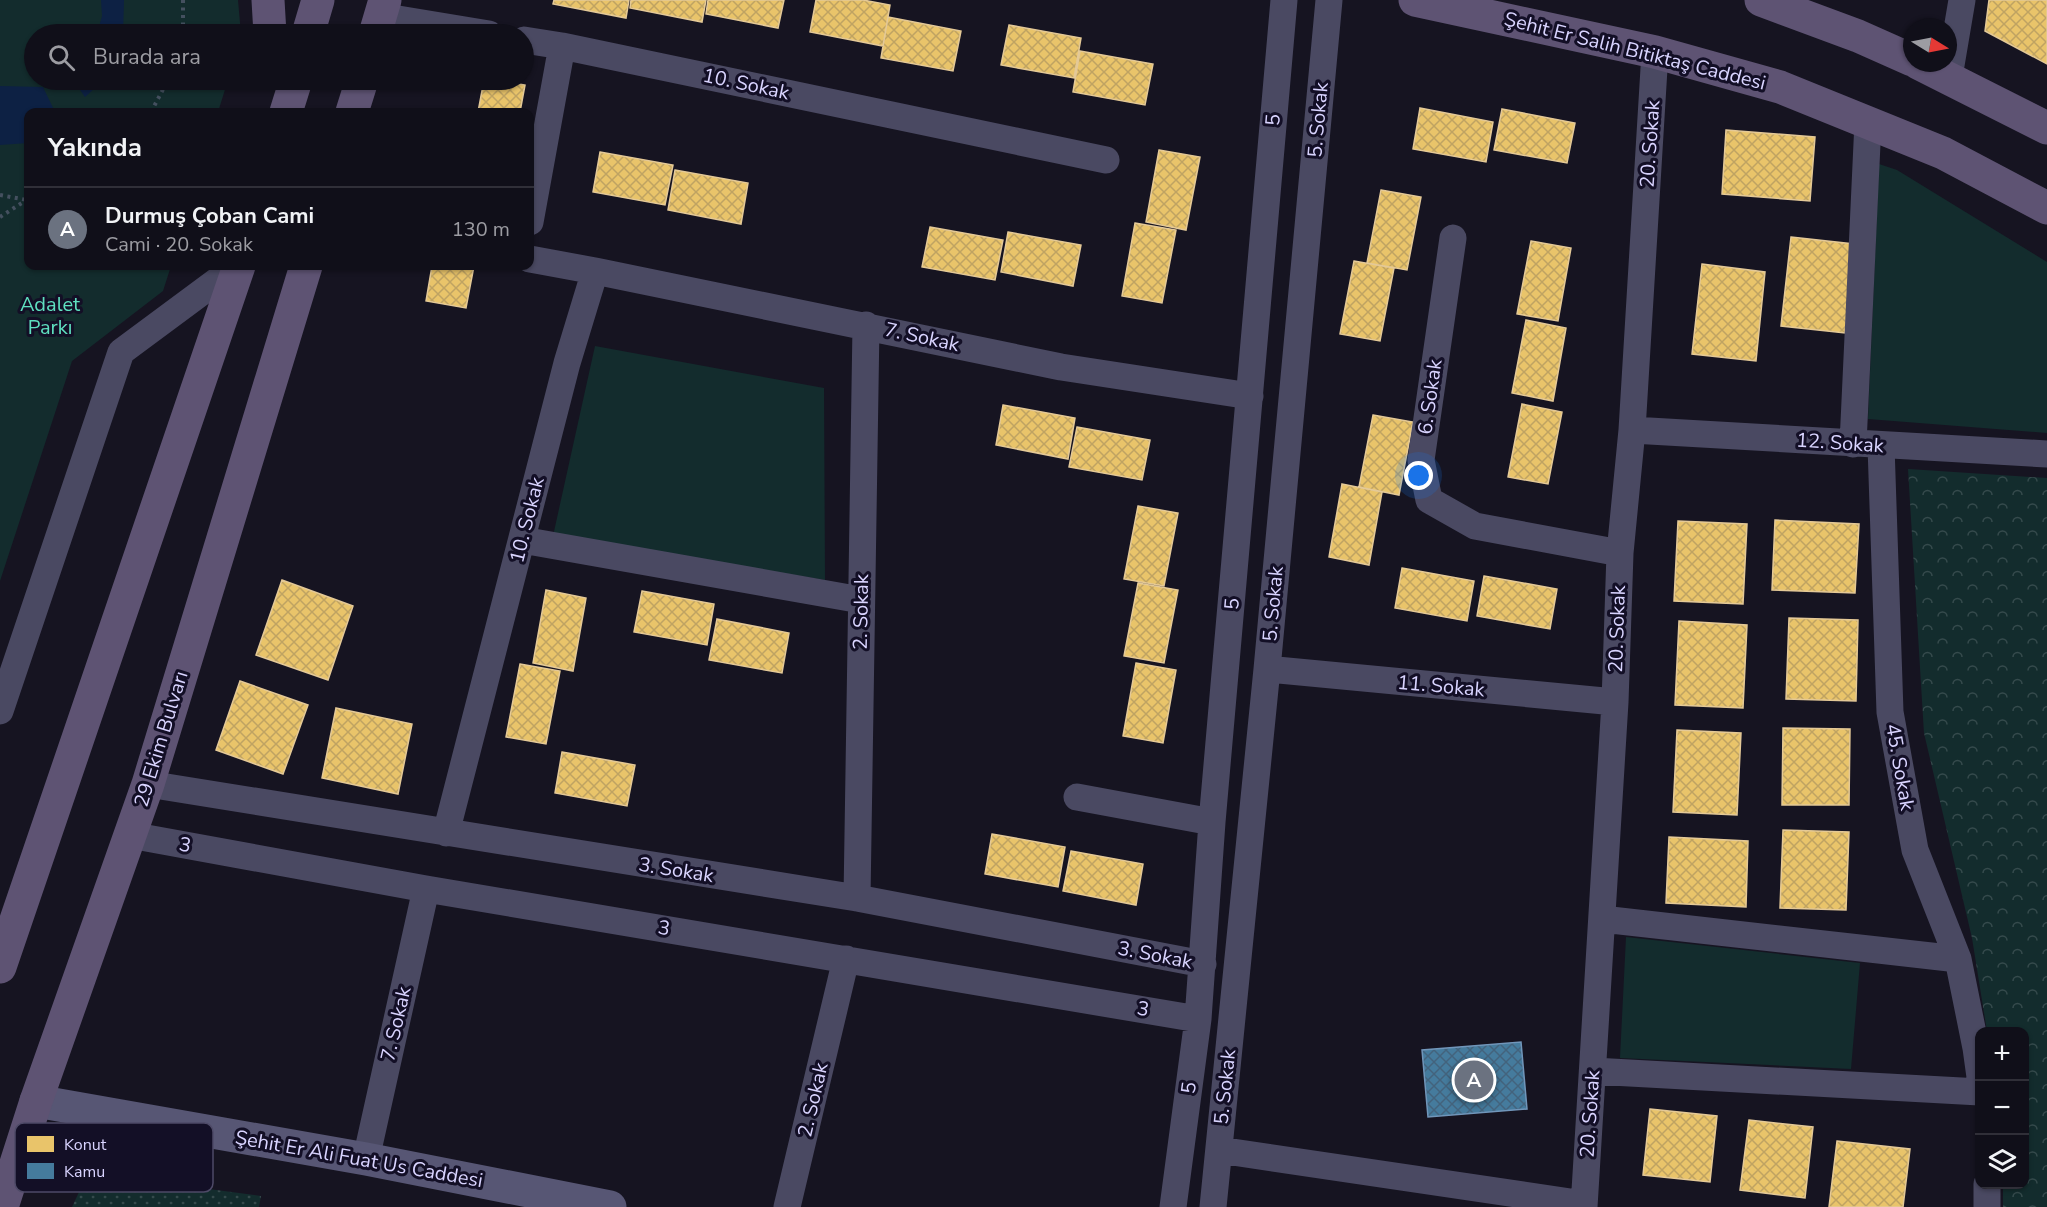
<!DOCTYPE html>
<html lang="tr">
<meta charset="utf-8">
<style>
:root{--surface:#100f19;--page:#1e1d26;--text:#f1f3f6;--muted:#9c9ca2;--line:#302f38;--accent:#9591b1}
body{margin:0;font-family:"Nunito Sans",sans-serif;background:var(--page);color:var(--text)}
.controls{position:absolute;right:18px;bottom:18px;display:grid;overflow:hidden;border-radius:12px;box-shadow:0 2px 4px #0004}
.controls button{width:54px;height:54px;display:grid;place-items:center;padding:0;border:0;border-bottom:2px solid var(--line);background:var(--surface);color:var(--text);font:30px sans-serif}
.compass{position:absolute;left:1903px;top:18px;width:54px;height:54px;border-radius:50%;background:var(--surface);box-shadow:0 2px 4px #0004;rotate:100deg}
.you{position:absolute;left:1419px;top:476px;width:21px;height:21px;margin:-15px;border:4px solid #fff;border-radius:50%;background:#1a73e8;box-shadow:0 0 0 9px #1a73e833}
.badge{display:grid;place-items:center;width:39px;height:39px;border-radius:50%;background:var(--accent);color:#fff;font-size:20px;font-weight:700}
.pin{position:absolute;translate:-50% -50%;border:3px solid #fff;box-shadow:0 2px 6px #0006}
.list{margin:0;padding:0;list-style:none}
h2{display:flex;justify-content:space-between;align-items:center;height:78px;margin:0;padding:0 24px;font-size:26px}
h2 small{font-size:20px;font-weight:400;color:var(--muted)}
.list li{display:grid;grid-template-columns:39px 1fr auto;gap:18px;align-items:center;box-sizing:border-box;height:84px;padding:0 24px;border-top:2px solid var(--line)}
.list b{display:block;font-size:22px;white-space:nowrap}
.list p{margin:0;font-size:20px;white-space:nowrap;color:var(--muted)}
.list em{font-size:20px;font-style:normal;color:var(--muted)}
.icon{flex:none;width:33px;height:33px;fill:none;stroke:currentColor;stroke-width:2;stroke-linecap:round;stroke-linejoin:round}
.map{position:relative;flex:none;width:2047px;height:1207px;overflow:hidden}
.search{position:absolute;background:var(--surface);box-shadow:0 2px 4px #0004;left:24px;top:24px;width:510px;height:66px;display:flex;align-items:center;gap:15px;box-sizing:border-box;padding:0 21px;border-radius:33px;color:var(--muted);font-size:22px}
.panel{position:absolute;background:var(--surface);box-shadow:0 2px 4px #0004;left:24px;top:108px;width:510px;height:162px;border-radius:12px}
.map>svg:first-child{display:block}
</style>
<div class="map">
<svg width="2047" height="1207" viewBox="0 0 2047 1207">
<defs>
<pattern id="grass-dots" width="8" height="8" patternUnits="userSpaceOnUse" patternTransform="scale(1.5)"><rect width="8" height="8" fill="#132c2d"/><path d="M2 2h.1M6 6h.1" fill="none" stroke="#354a4c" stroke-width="1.8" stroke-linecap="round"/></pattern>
<pattern id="forest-crowns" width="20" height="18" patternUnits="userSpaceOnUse" patternTransform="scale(1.5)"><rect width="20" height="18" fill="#132c2d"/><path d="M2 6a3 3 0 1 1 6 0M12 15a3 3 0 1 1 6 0" fill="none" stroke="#354a4c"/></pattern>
<pattern id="homes-cross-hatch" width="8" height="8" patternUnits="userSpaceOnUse" patternTransform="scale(1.5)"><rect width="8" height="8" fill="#e9c46a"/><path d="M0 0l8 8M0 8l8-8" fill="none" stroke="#bfa362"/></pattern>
<pattern id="public-cross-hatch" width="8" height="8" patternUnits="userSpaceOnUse" patternTransform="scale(1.5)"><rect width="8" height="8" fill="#457b9d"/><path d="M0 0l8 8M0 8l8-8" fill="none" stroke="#43637d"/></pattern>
</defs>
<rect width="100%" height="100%" fill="#161421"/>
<!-- grass -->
<path fill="url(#grass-dots)" d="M 88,1173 L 261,1196 L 259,1207 L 72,1207 Z"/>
<!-- forest -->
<path fill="url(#forest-crowns)" d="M 1908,469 L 2047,478 L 2047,1207 L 2003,1207 L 2003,1185 L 2024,1184 L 2024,1032 L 1987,1031 L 1972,938 L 1924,733 Z"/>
<!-- park -->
<path fill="#132c2d" d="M 0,0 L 238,0 L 241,34 L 34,34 L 34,80 L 228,80 L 218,112 L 28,112 L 28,266 L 171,266 L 163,291 L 72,361 L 0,581 Z
M 1879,164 L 1897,170 L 2047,262 L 2047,433 L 1868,419 Z
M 595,346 L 824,388 L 825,580 L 553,536 Z
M 1626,937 L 1860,963 L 1851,1069 L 1620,1058 Z"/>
<!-- water -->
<path fill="#0d2144" d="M 101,0 L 124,0 L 123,34 L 97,34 L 102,16 Z
M 73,80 L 104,80 L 85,97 Z
M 0,86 L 43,87 L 55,112 L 28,112 L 28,143 L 0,145 Z"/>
<!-- homes -->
<path fill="url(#homes-cross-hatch)" stroke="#e4c997" stroke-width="1.5" d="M 554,0 L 629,0 L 626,18 L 553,4 Z
M 631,0 L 706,0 L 702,22 L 630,8 Z
M 708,0 L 784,0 L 778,28 L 706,14 Z
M 816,0 L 863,0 L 890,5 L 883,46 L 810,32 Z
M 1989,0 L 2047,0 L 2047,64 L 1985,31 Z
M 888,17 L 961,31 L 953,71 L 881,58 Z
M 1009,25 L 1081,38 L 1074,78 L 1001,65 Z
M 1080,51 L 1153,64 L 1145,105 L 1073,92 Z
M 484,80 L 496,80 L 525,85 L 520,112 L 478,112 Z
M 1420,108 L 1493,122 L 1486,162 L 1413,149 Z
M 1502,109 L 1575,123 L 1567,163 L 1494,150 Z
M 1726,130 L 1815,137 L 1810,201 L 1722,194 Z
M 1159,150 L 1200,157 L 1186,230 L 1146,222 Z
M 600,152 L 673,165 L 665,205 L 593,192 Z
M 675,170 L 748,183 L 741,224 L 668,210 Z
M 1381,190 L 1421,197 L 1407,270 L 1367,263 Z
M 1135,223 L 1176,230 L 1162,303 L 1122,296 Z
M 930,227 L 1003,240 L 995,280 L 922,267 Z
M 1008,232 L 1081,245 L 1073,286 L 1001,272 Z
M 1791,237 L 1854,244 L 1845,333 L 1781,326 Z
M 1531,241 L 1571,248 L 1558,321 L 1517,314 Z
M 1354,261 L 1394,268 L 1380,341 L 1340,334 Z
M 1702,264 L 1765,272 L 1756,361 L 1692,354 Z
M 432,266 L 474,266 L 466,308 L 426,301 Z
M 1526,320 L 1566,328 L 1553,401 L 1512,393 Z
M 1522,404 L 1562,412 L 1548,484 L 1508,477 Z
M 1003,405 L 1075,418 L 1068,459 L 996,445 Z
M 1373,415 L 1413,422 L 1399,495 L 1359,487 Z
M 1077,427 L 1150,440 L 1142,480 L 1069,467 Z
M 1342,484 L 1382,492 L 1369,565 L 1329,557 Z
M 1138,506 L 1178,513 L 1164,586 L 1124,579 Z
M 1775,520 L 1859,524 L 1855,593 L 1772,590 Z
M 1678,521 L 1747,524 L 1743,604 L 1674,601 Z
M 1402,568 L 1474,581 L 1467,621 L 1395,608 Z
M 1484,576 L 1557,589 L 1550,629 L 1477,616 Z
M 282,580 L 353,606 L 328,680 L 256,655 Z
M 1138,583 L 1178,590 L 1164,663 L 1124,656 Z
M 546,590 L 586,598 L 573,671 L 533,663 Z
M 642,591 L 714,604 L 707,645 L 634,632 Z
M 1789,618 L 1858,620 L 1856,701 L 1786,699 Z
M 717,619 L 789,633 L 782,673 L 709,660 Z
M 1679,621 L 1747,625 L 1743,708 L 1675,705 Z
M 1136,663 L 1176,670 L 1163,743 L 1123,736 Z
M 520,664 L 560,671 L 546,744 L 506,737 Z
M 240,681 L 308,705 L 283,774 L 216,750 Z
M 336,708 L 412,724 L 398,794 L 322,778 Z
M 1783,728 L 1850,729 L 1849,805 L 1782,805 Z
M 1677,730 L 1741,733 L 1737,815 L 1673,812 Z
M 562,752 L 635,765 L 627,806 L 555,793 Z
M 1783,830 L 1849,832 L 1846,910 L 1780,908 Z
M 992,834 L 1065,847 L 1058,887 L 985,874 Z
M 1669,837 L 1748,841 L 1746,907 L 1666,903 Z
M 1071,851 L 1143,864 L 1136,905 L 1063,891 Z
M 1650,1109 L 1717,1116 L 1710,1182 L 1643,1175 Z
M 1749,1120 L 1813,1127 L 1805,1198 L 1740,1190 Z
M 1837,1141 L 1910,1149 L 1903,1207 L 1829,1207 Z"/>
<!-- public -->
<path fill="url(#public-cross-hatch)" stroke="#7196ba" stroke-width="1.5" d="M 1521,1042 L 1527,1109 L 1428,1117 L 1422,1050 Z"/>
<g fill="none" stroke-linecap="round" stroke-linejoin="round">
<!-- path -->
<path stroke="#44505f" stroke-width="4" stroke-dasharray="3 4.5" stroke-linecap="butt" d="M 183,0 L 183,34
M 151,112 L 168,80
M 0,195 L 27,200
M 0,217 L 28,199"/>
<!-- street -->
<path stroke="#4a4962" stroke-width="27" d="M 380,16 L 489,34
M 524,40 L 562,46
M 1949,77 L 1962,0
M 530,222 L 562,46 L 1106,160
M 1453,238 L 1421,460 L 1429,500 L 1475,526 L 1620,553
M 595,271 L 1061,367 L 1250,396
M 1632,430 L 2047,454
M 1853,444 L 1868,122
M 1881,446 L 1890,712 L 1915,850 L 1958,959 L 1976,1048 L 1980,1077
M 522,540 L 861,600
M 1267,669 L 1615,702
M 0,711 L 121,352 L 237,266
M 148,784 L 857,898 L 1203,964
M 1077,797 L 1212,822
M 446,833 L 567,363 L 595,271 L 530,259
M 130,835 L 426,889 L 1198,1019
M 857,898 L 866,325
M 1602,919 L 1958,959
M 1593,1071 L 1980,1092
M 1219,1150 L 1584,1204
M 366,1159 L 426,889
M 1987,1184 L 1987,1207
M 787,1207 L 846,959
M 1173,1207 L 1198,1019 L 1212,822 L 1284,0
M 1213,1207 L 1267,669 L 1329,0
M 1584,1207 L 1615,702 L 1620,553 L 1632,430 L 1655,52"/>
<!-- secondary -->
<path stroke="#575674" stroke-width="33" d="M 36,1101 L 366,1159 L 610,1207"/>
<!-- primary -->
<path stroke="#5e5373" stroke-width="33" d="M 268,0 L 270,34
M 1415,0 L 1655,52 L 1780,87 L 1943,153 L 2047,208
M 1761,0 L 1858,36 L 1912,60
M 308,34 L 318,0
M 375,34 L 385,0
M 1918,63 L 2047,128
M 286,112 L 296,80
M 352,112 L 362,80
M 0,967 L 239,266
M 2,1207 L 36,1101 L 148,784 L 306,266"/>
</g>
<g text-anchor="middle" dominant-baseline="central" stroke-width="6" stroke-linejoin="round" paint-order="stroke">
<!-- street labels -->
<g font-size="20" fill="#d9d4ff" stroke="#130f26">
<text transform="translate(1635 51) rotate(14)">Şehit Er Salih Bitiktaş Caddesi</text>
<text transform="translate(746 84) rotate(12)">10. Sokak</text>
<text transform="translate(1273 120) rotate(-85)">5</text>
<text transform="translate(1318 120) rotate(-85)">5. Sokak</text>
<text transform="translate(1650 144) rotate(-86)">20. Sokak</text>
<text transform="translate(922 337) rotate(12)">7. Sokak</text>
<text transform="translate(1430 397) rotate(-82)">6. Sokak</text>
<text transform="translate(1840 443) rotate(4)">12. Sokak</text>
<text transform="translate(527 520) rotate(-76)">10. Sokak</text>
<text transform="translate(1232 604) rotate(-85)">5</text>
<text transform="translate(1273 604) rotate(-85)">5. Sokak</text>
<text transform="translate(861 612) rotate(-89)">2. Sokak</text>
<text transform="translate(1617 629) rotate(-88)">20. Sokak</text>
<text transform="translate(1441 686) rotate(5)">11. Sokak</text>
<text transform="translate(161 739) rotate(-73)">29 Ekim Bulvarı</text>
<text transform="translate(1900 767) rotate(80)">45. Sokak</text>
<text transform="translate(185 845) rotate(10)">3</text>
<text transform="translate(676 870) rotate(9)">3. Sokak</text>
<text transform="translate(664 928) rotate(9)">3</text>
<text transform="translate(1155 955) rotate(11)">3. Sokak</text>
<text transform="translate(1143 1009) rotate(10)">3</text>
<text transform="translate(396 1024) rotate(-77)">7. Sokak</text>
<text transform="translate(1225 1087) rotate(-84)">5. Sokak</text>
<text transform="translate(1189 1088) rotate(-82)">5</text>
<text transform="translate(813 1100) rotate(-77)">2. Sokak</text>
<text transform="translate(1590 1114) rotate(-86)">20. Sokak</text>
<text transform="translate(359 1159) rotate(10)">Şehit Er Ali Fuat Us Caddesi</text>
</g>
<!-- park labels -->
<g font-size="20" fill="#5fe0c0" stroke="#130f26">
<text x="50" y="304">Adalet<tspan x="50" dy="23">Parkı</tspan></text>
</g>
</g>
<!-- legend -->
<rect x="15" y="1123" width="198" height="69" rx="9" fill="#130f26" stroke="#4e4a67" stroke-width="1.5"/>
<rect x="27" y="1136" width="27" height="16" fill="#e9c46a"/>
<rect x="27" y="1163" width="27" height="16" fill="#457b9d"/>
<g font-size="16" fill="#d9d4ff">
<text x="64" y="1150">Konut</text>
<text x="64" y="1177">Kamu</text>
</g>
</svg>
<div class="controls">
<button>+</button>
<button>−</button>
<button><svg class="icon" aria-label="layers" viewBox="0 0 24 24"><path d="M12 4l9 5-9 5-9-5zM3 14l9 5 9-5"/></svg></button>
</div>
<svg class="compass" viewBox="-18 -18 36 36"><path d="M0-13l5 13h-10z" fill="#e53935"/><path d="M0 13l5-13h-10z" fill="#9c9ca2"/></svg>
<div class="you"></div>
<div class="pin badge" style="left:1474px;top:1080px;background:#6b7280">A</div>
<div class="search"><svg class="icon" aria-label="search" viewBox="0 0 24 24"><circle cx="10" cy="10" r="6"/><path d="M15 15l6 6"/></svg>Burada ara</div>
<section class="panel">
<h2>Yakında<small></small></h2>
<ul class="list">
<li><span class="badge" style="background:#6b7280">A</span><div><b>Durmuş Çoban Cami</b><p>Cami · 20. Sokak</p></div><em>130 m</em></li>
</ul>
</section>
</div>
